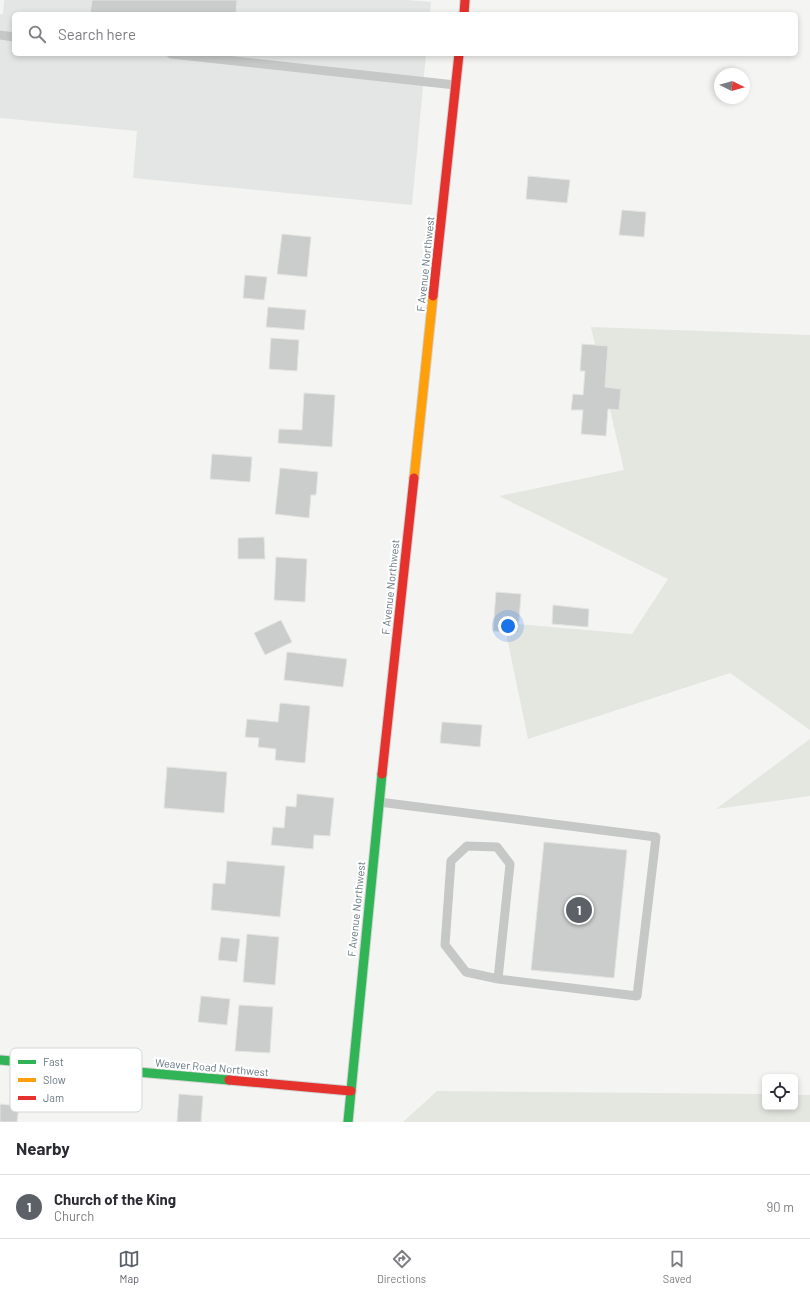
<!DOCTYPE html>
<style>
:root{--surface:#fff;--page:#f7f7f7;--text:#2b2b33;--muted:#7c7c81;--line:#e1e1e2;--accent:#5c6168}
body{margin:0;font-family:Barlow,sans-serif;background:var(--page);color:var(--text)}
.controls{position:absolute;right:12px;bottom:12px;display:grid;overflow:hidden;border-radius:6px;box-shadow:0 2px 6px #0003}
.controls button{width:36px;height:36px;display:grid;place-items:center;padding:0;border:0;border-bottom:1px solid var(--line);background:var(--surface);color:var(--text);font:20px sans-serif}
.compass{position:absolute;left:714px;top:68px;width:36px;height:36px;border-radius:50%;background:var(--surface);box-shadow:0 2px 6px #0003;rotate:95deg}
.you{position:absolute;left:508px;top:626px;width:14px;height:14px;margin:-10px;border:3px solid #fff;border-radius:50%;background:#1a73e8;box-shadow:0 0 0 6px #1a73e833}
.badge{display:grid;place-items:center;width:26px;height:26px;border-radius:50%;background:var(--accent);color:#fff;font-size:13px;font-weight:700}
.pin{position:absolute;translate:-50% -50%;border:2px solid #fff;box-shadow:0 1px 4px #0006}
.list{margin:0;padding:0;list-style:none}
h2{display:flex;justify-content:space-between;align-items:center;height:52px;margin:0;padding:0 16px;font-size:17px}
h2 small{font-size:13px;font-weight:400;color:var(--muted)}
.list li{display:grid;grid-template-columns:26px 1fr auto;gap:12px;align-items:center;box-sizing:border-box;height:64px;padding:0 16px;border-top:1px solid var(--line)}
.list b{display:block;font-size:15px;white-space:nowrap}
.list p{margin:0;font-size:13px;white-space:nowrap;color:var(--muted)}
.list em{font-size:13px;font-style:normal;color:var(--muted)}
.icon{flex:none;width:22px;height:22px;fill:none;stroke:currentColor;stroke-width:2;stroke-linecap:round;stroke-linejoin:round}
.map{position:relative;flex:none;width:810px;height:1122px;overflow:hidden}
.search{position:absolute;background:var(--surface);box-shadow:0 2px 6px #0003;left:12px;right:12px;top:12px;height:44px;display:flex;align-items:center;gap:10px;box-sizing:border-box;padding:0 14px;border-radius:6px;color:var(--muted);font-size:15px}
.sheet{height:116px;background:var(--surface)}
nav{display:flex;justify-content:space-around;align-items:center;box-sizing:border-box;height:56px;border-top:1px solid var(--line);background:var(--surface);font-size:11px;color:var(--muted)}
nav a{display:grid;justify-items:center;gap:2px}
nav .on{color:var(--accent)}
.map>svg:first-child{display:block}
</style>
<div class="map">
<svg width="810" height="1122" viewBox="0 0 810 1122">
<rect width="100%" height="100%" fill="#f4f4f3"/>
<!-- built -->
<path fill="#e4e5e5" d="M 4,0 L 407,0 L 431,2 L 430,14 L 14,14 L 14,54 L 426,54 L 412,205 L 133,178 L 137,131 L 0,118 L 0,14 L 3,14 Z"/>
<!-- green -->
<path fill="#e4e6e0" d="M 591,327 L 810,335 L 810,730 L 730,673 L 528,739 L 504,623 L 632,634 L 668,579 L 499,496 L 624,470 Z
M 810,739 L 810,796 L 716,809 Z
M 437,1091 L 765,1094 L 765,1107 L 795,1107 L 795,1095 L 810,1095 L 810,1122 L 403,1122 Z"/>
<!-- building -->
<path fill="#cbcdcd" stroke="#e4e4e2" d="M 92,0 L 237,0 L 236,14 L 90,14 Z
M 528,176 L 570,180 L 567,203 L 526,199 Z
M 622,210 L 646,212 L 644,237 L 619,235 Z
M 282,234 L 311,237 L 307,277 L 277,274 Z
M 245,275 L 267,277 L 264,300 L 243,298 Z
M 268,307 L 306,310 L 304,330 L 266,327 Z
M 271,338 L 299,340 L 297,371 L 269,369 Z
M 582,344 L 608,346 L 605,387 L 621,389 L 619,410 L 608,409 L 606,436 L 581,434 L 583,410 L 571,410 L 573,394 L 583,395 L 585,371 L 580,371 Z
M 304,393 L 335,395 L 332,447 L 278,443 L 279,429 L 302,430 Z
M 212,454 L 252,457 L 250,482 L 210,479 Z
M 280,468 L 318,472 L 316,495 L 311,495 L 309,518 L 275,514 Z
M 264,537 L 265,559 L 238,559 L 238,538 Z
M 276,557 L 307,559 L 305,602 L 274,600 Z
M 496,592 L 521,594 L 518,633 L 493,631 Z
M 553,605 L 589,609 L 588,627 L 552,624 Z
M 281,620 L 292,642 L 265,655 L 254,633 Z
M 287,652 L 347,659 L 343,687 L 284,680 Z
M 280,703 L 310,706 L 305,763 L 275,760 L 276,749 L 258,747 L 259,738 L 245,737 L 247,719 L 278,722 Z
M 442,722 L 482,725 L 480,747 L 440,743 Z
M 167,767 L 227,772 L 224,813 L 164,808 Z
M 297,794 L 334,798 L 330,836 L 314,835 L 313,849 L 271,845 L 273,827 L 284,828 L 286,806 L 296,807 Z
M 544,842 L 627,850 L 614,978 L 531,970 Z
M 227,861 L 285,866 L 280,917 L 211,910 L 213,883 L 225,884 Z
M 247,934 L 279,937 L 275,985 L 243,982 Z
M 221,937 L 240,939 L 237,962 L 218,960 Z
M 201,996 L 230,999 L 227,1025 L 198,1022 Z
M 239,1005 L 273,1007 L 270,1053 L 235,1051 Z
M 179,1094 L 203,1096 L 201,1122 L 177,1122 Z
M 0,1104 L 19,1106 L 17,1122 L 0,1122 Z"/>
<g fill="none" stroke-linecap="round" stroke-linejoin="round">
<defs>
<path id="fast" d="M 0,1060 L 229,1080
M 348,1122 L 382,774"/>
<path id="slow" d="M 414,478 L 433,296"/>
<path id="jam" d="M 464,14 L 465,0
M 433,296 L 459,54
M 382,774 L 414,478
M 229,1080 L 351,1091"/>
</defs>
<!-- fast casing -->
<use href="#fast" stroke="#d1d2d2" stroke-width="11"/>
<!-- slow casing -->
<use href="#slow" stroke="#d1d2d2" stroke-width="11"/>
<!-- jam casing -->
<use href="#jam" stroke="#d1d2d2" stroke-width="11"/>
<!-- lane -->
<path stroke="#c6c8c8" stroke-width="9" d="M 0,35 L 14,37
M 171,54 L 455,85
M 379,802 L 656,837 L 637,996 L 498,979 L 466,972 L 445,945 L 451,861 L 467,846 L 497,847 L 510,864 L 498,979"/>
<!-- fast -->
<use href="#fast" stroke="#30b455" stroke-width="9"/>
<!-- slow -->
<use href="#slow" stroke="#ff9f0a" stroke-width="9"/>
<!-- jam -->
<use href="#jam" stroke="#e5322d" stroke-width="9"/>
</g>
<g text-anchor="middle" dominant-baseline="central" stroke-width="4" stroke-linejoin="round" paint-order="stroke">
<!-- street labels -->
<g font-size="11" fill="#667981" stroke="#fff">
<text transform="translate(425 264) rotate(-84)">F Avenue Northwest</text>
<text transform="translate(390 587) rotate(-84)">F Avenue Northwest</text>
<text transform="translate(356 909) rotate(-84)">F Avenue Northwest</text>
<text transform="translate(212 1067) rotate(5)">Weaver Road Northwest</text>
</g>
</g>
<!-- legend -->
<rect x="10" y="1048" width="132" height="64" rx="6" fill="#fff" stroke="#d1d7d9" stroke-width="1"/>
<rect x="18" y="1060" width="18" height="4" fill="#30b455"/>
<rect x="18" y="1078" width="18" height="4" fill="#ff9f0a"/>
<rect x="18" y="1096" width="18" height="4" fill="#e5322d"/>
<g font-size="11" fill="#667981">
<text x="43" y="1066">Fast</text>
<text x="43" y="1084">Slow</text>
<text x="43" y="1102">Jam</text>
</g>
</svg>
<div class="controls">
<button><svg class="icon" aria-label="locate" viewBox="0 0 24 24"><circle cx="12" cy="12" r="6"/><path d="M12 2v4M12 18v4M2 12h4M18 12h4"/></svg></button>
</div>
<svg class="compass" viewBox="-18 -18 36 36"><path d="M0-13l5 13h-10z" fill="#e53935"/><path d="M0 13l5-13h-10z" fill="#7c7c81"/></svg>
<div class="you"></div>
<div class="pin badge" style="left:579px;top:910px">1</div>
<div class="search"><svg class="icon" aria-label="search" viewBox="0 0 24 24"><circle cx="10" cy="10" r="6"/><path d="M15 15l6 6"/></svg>Search here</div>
</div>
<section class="sheet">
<h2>Nearby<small></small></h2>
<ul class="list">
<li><span class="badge">1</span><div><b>Church of the King</b><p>Church</p></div><em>90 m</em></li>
</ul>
</section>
<nav>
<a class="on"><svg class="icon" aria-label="map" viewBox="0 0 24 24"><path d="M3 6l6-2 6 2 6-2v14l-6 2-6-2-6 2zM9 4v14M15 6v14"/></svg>Map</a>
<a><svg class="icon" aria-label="directions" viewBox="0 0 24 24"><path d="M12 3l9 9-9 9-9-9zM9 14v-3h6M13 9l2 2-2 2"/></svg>Directions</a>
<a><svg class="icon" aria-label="saved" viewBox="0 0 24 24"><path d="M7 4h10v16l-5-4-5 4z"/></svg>Saved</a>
</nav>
